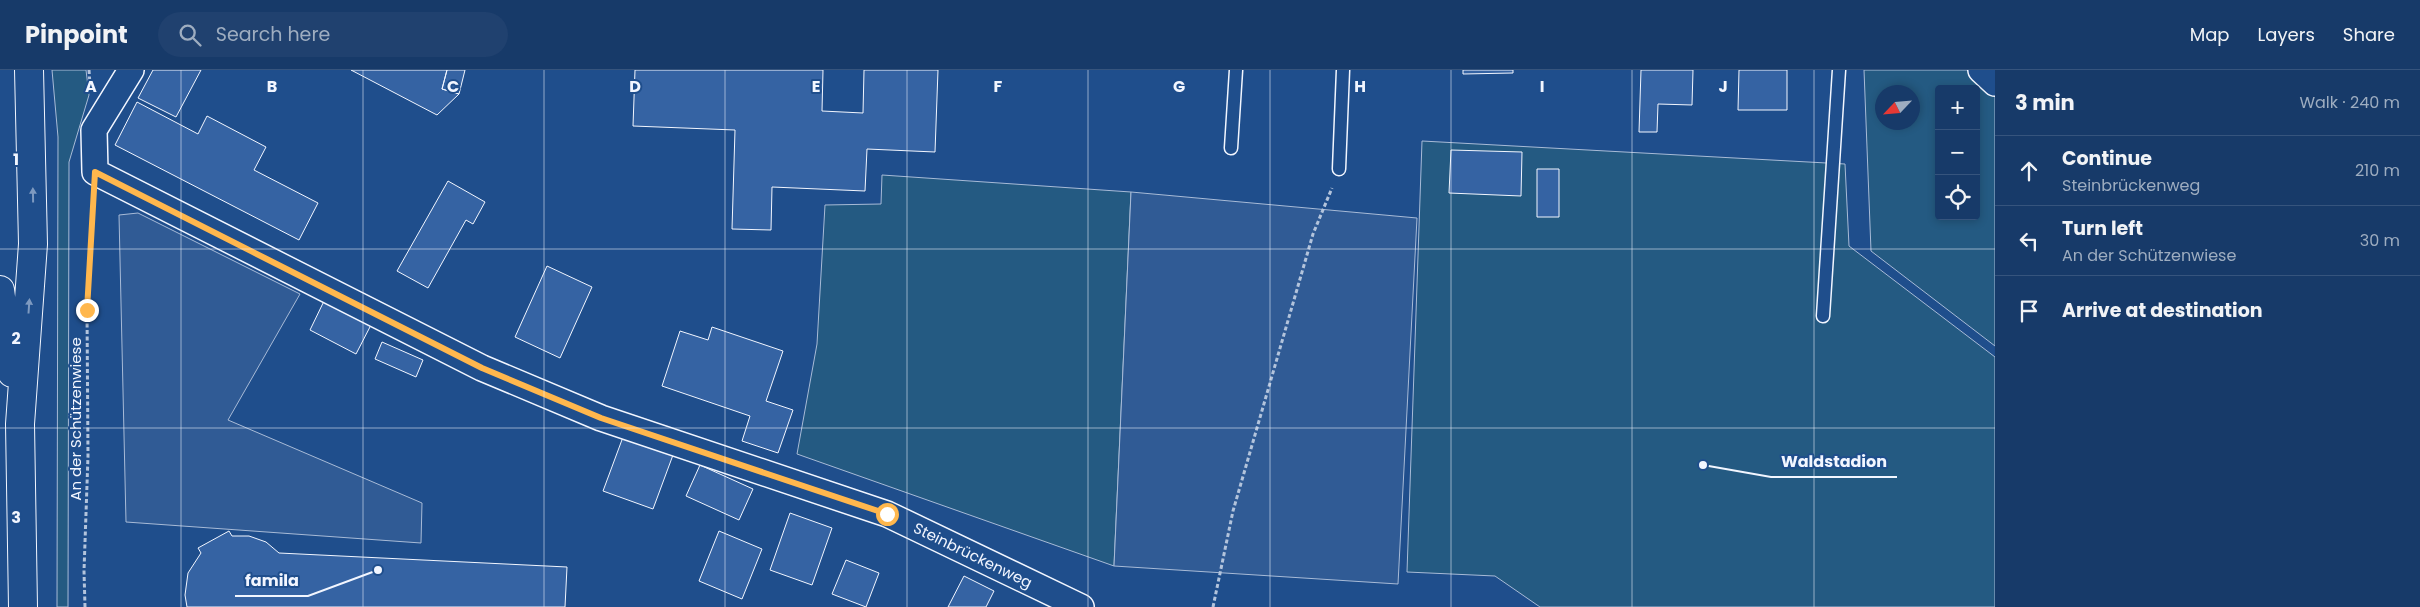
<!DOCTYPE html>
<meta charset="utf-8">
<style>
:root{--surface:#173a69;--page:#20416f;--text:#f1f3f6;--muted:#9eadc0;--line:#36547d}
body{margin:0;font-family:Poppins,sans-serif;background:var(--page);color:var(--text)}
.controls{position:absolute;right:15px;top:15px;display:grid;overflow:hidden;border-radius:5px;box-shadow:0 2px 8px #0003}
.controls button{width:45px;height:45px;display:grid;place-items:center;padding:0;border:0;border-bottom:1px solid var(--line);background:var(--surface);color:var(--text);font:25px sans-serif}
.compass{position:absolute;left:1875px;top:15px;width:45px;height:45px;border-radius:50%;background:var(--surface);box-shadow:0 2px 8px #0003;rotate:244deg}
.stop{position:absolute;width:15px;height:15px;margin:-11px;border:4px solid #ffb74d;border-radius:50%;background:#fff}
.stop.end{background:#ffb74d;border-color:#fff;box-shadow:0 1px 5px #0008}
.list{margin:0;padding:0;list-style:none}
h2{display:flex;justify-content:space-between;align-items:center;height:65px;margin:0;padding:0 20px;font-size:21px}
h2 small{font-size:16px;font-weight:400;color:var(--muted)}
.list li{display:grid;grid-template-columns:32px 1fr auto;gap:15px;align-items:center;box-sizing:border-box;height:70px;padding:0 20px;border-top:1px solid var(--line)}
.list b{display:block;font-size:19px;white-space:nowrap}
.list p{margin:0;font-size:16px;white-space:nowrap;color:var(--muted)}
.list em{font-size:16px;font-style:normal;color:var(--muted)}
.icon{flex:none;width:28px;height:28px;fill:none;stroke:currentColor;stroke-width:2;stroke-linecap:round;stroke-linejoin:round}
.map{position:relative;flex:none;width:1995px;height:537px;overflow:hidden}
header{display:flex;align-items:center;gap:30px;box-sizing:border-box;height:70px;padding:0 25px;background:var(--surface);border-bottom:1px solid var(--line)}
header strong{font-size:24px}
nav{display:flex;gap:28px;margin-inline-start:auto;font-size:18px}
.search{width:350px;height:45px;background:var(--page);display:flex;align-items:center;gap:12px;box-sizing:border-box;padding:0 18px;border-radius:28px;color:var(--muted);font-size:19px}
main{display:flex}
aside{flex:1;background:var(--surface)}
.map>svg:first-child{display:block}
</style>
<header>
<strong>Pinpoint</strong>
<div class="search"><svg class="icon" aria-label="search" viewBox="0 0 24 24"><circle cx="10" cy="10" r="6"/><path d="M15 15l6 6"/></svg>Search here</div>
<nav><a>Map</a><a>Layers</a><a>Share</a></nav>
</header>
<main>
<div class="map">
<svg width="1995" height="537" viewBox="0 0 1995 537">
<rect width="100%" height="100%" fill="#1f4e8c"/>
<!-- green -->
<path fill="#245a82" stroke="#a8bbd7" fill-rule="evenodd" d="M 52,0 L 86,0 L 89,25 L 69,92 L 68,537 L 57,537 L 58,67 Z
M 1864,0 L 1995,0 L 1995,276 L 1871,181 ZM 1939,19 L 1976,19 L 1976,146 L 1939,146 ZM 1882,22 L 1912,22 L 1912,52 L 1882,52 Z
M 1422,71 L 1845,94 L 1849,176 L 1995,287 L 1995,537 L 1540,537 L 1495,506 L 1407,502 Z
M 882,105 L 1131,122 L 1114,496 L 797,384 L 817,274 L 825,135 L 881,134 Z"/>
<!-- parking -->
<path fill="#305b95" stroke="#a8bbd7" d="M 1131,122 L 1417,148 L 1398,514 L 1114,496 Z
M 138,143 L 300,224 L 228,350 L 422,433 L 421,473 L 126,452 L 119,145 Z"/>
<!-- building -->
<path fill="#3563a3" stroke="#f2f6ff" d="M 153,0 L 201,0 L 176,47 L 138,28 Z
M 351,0 L 447,0 L 442,19 L 459,24 L 437,45 Z
M 447,0 L 465,0 L 459,24 L 442,19 Z
M 635,0 L 823,0 L 822,41 L 863,43 L 864,0 L 938,0 L 935,82 L 867,79 L 865,121 L 772,117 L 771,160 L 732,159 L 735,60 L 633,56 Z
M 1463,0 L 1513,0 L 1513,3 L 1463,4 Z
M 1641,0 L 1693,0 L 1692,35 L 1658,34 L 1657,62 L 1639,62 Z
M 1739,0 L 1787,0 L 1787,40 L 1738,40 Z
M 137,32 L 198,64 L 207,46 L 266,77 L 254,100 L 318,133 L 299,170 L 115,75 Z
M 1451,80 L 1522,82 L 1521,126 L 1449,123 Z
M 1537,99 L 1559,99 L 1559,147 L 1537,147 Z
M 448,111 L 485,132 L 473,154 L 466,150 L 428,218 L 397,201 Z
M 547,196 L 592,217 L 560,288 L 515,267 Z
M 325,229 L 372,253 L 356,284 L 310,260 Z
M 712,257 L 783,281 L 766,331 L 793,340 L 778,383 L 742,371 L 750,346 L 662,316 L 680,261 L 708,270 Z
M 382,272 L 423,290 L 416,307 L 375,289 Z
M 623,367 L 673,385 L 653,439 L 603,421 Z
M 700,395 L 753,419 L 739,450 L 686,426 Z
M 790,443 L 832,458 L 812,515 L 770,500 Z
M 229,461 L 232,466 L 249,466 L 266,472 L 279,483 L 567,497 L 565,537 L 187,537 L 185,525 L 188,503 L 201,483 L 198,478 Z
M 719,461 L 762,479 L 742,529 L 699,511 Z
M 846,490 L 879,503 L 866,537 L 832,524 Z
M 964,506 L 994,521 L 986,537 L 948,537 Z"/>
<g fill="none" stroke-linecap="round" stroke-linejoin="round">
<defs>
<path id="service" d="M 1231,78 L 1236,0
M 1339,99 L 1343,0
M 1823,246 L 1839,0"/>
<path id="minor" d="M 131,0 L 94,60 L 95,102 L 482,298 L 601,348 L 887,444 L 1081,537
M 1981,0 L 1995,13"/>
<path id="primary" d="M 0,220 L 12,303
M 23,537 L 20,354 L 33,174 L 29,0"/>
</defs>
<!-- service casing -->
<use href="#service" stroke="#f2f6ff" stroke-width="15"/>
<!-- minor casing -->
<use href="#minor" stroke="#f2f6ff" stroke-width="28"/>
<!-- primary casing -->
<use href="#primary" stroke="#f2f6ff" stroke-width="30"/>
<!-- path -->
<path stroke="#b3c4dc" stroke-width="3" stroke-dasharray="4 2.5" stroke-linecap="butt" d="M 89,0 L 90,15
M 85,537 L 84,501 L 88,386 L 87,240 L 93,130
M 1213,537 L 1233,441 L 1313,164 L 1332,118"/>
<!-- service -->
<use href="#service" stroke="#1f4e8c" stroke-width="12"/>
<!-- minor -->
<use href="#minor" stroke="#1f4e8c" stroke-width="25"/>
<!-- primary -->
<use href="#primary" stroke="#1f4e8c" stroke-width="28"/>
</g>
<!-- one-way arrows -->
<defs><path id="oneway-solid" d="M-6-.8H1V-3.2L6.5 0L1 3.2V.8H-6Z" transform="scale(1.25)"/></defs>
<g fill="#7e9ac0">
<use href="#oneway-solid" transform="translate(33 125) rotate(-91)"/>
<use href="#oneway-solid" transform="translate(29 236) rotate(-86)"/>
</g>
<g fill="none" stroke-linecap="round" stroke-linejoin="round">
<!-- route -->
<path stroke="#ffb74d" stroke-width="6" d="M 87,240 L 95,102 L 482,298 L 601,348 L 887,444"/>
</g>
<!-- grid -->
<path fill="none" stroke="#f2f6ff" stroke-width="1" stroke-opacity="0.55" d="M 181,0 L 181,537M 363,0 L 363,537M 544,0 L 544,537M 725,0 L 725,537M 907,0 L 907,537M 1088,0 L 1088,537M 1270,0 L 1270,537M 1451,0 L 1451,537M 1632,0 L 1632,537M 1814,0 L 1814,537M 0,179 L 1995,179M 0,358 L 1995,358"/>
<g text-anchor="middle" dominant-baseline="central" stroke-width="4" stroke-linejoin="round" paint-order="stroke">
<!-- street labels -->
<g font-size="15" fill="#f2f6ff" stroke="#1f4e8c">
<text transform="translate(75 349) rotate(-90)">An der Schützenwiese</text>
<text transform="translate(973 485) rotate(26)">Steinbrückenweg</text>
</g>
</g>
<g font-size="16" text-anchor="middle" font-weight="bold" fill="#f2f6ff" stroke="#1f4e8c" stroke-width="4" stroke-linejoin="round" paint-order="stroke">
<text x="91" y="22">A</text>
<text x="272" y="22">B</text>
<text x="453" y="22">C</text>
<text x="635" y="22">D</text>
<text x="816" y="22">E</text>
<text x="998" y="22">F</text>
<text x="1179" y="22">G</text>
<text x="1360" y="22">H</text>
<text x="1542" y="22">I</text>
<text x="1723" y="22">J</text>
<text x="16" y="95">1</text>
<text x="16" y="274">2</text>
<text x="16" y="453">3</text>
</g>
<!-- callouts -->
<path fill="none" stroke="#f2f6ff" stroke-width="2" d="M1703 395L1771 407H1897M378 500L308 526H235"/>
<g fill="#f2f6ff" stroke="#1f4e8c" stroke-width="2">
<circle cx="1703" cy="395" r="5"/>
<circle cx="378" cy="500" r="5"/>
</g>
<g font-size="16" text-anchor="middle" font-weight="bold" fill="#f2f6ff" stroke="#1f4e8c" stroke-width="4" stroke-linejoin="round" paint-order="stroke">
<text x="1834" y="397">Waldstadion</text>
<text x="272" y="516">famila</text>
</g>
</svg>
<div class="controls">
<button>+</button>
<button>−</button>
<button><svg class="icon" aria-label="locate" viewBox="0 0 24 24"><circle cx="12" cy="12" r="6"/><path d="M12 2v4M12 18v4M2 12h4M18 12h4"/></svg></button>
</div>
<svg class="compass" viewBox="-18 -18 36 36"><path d="M0-13l5 13h-10z" fill="#e53935"/><path d="M0 13l5-13h-10z" fill="#9eadc0"/></svg>
<div class="stop" style="left:887px;top:444px"></div>
<div class="stop end" style="left:87px;top:240px"></div>
</div>
<aside>
<h2>3 min<small>Walk · 240 m</small></h2>
<ul class="list">
<li><svg class="icon" aria-label="ahead" viewBox="0 0 24 24"><path d="M12 20V5M6 11l6-6 6 6"/></svg><div><b>Continue</b><p>Steinbrückenweg</p></div><em>210 m</em></li>
<li><svg class="icon" aria-label="left" viewBox="0 0 24 24"><path d="M17 20v-9H6M10 6l-5 5 5 5"/></svg><div><b>Turn left</b><p>An der Schützenwiese</p></div><em>30 m</em></li>
<li><svg class="icon" aria-label="arrive" viewBox="0 0 24 24"><path d="M6 21V4h12l-3 4 3 4H6"/></svg><div><b>Arrive at destination</b></div></li>
</ul>
</aside>
</main>
